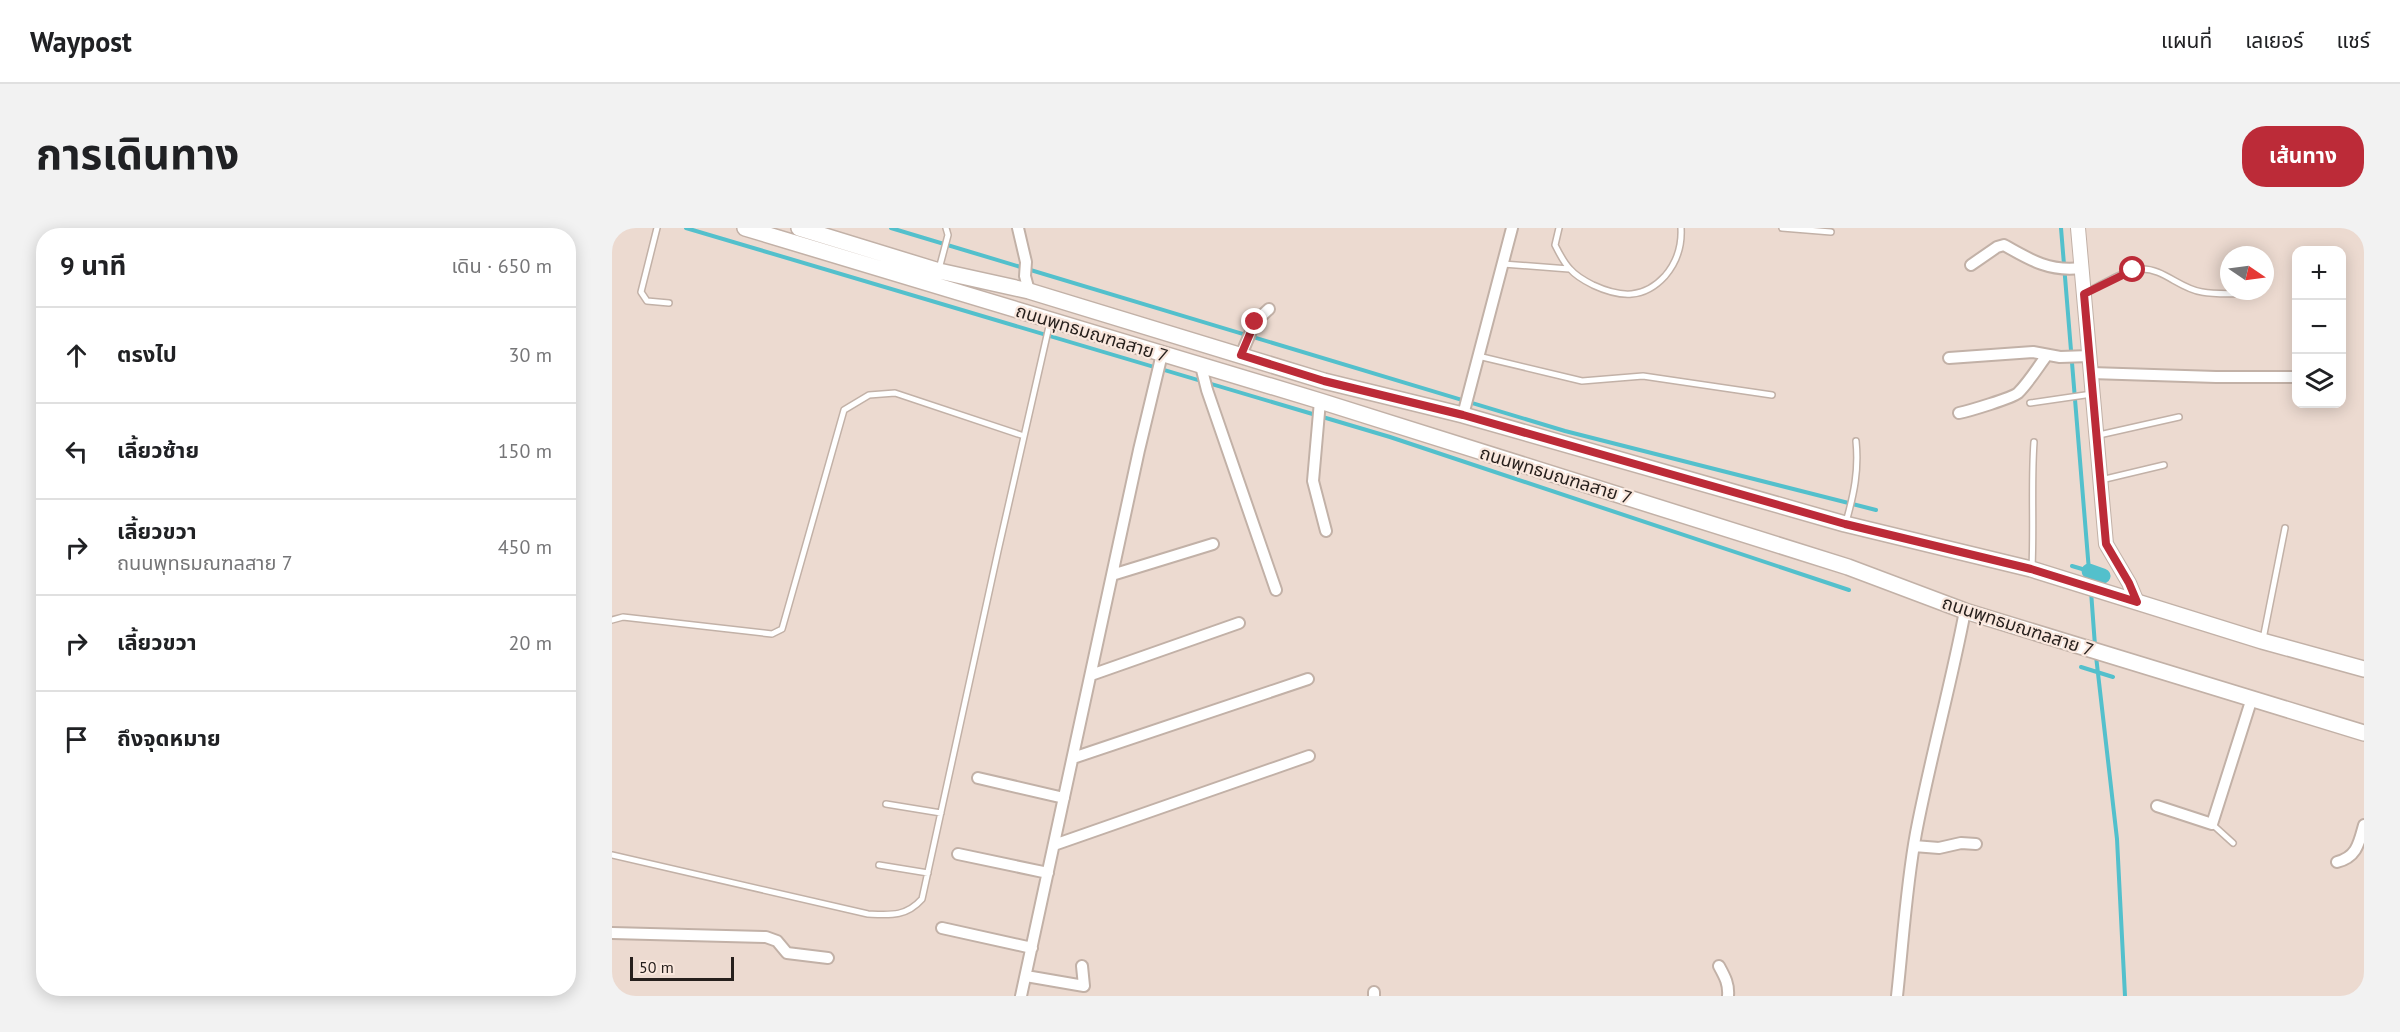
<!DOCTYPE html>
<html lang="th">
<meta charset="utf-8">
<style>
:root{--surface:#fff;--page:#f2f2f2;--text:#202124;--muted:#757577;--line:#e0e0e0;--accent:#bc2b38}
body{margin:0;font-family:"PT Sans","Noto Sans Thai",sans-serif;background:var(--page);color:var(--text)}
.controls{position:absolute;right:18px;top:18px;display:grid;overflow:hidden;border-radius:12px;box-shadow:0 3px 15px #0003}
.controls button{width:54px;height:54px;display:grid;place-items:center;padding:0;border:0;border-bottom:2px solid var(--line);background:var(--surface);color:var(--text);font:30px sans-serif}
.compass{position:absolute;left:1608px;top:18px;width:54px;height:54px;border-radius:50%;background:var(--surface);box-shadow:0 3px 15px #0003;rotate:103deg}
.scale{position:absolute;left:18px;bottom:15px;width:104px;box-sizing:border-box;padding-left:6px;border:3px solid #261f1c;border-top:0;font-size:16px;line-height:21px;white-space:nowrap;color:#261f1c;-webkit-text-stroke:4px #f9e7dd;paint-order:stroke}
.stop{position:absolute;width:18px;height:18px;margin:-14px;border:4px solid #bc2b38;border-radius:50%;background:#fff}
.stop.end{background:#bc2b38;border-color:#fff;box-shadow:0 2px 6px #0008}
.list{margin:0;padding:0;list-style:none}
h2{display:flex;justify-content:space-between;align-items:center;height:78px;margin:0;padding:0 24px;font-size:26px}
h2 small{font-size:20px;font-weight:400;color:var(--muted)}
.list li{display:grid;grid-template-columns:39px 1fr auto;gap:18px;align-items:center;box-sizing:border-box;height:96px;padding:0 24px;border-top:2px solid var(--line)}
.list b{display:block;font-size:22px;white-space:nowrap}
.list p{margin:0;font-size:20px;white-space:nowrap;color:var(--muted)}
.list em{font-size:20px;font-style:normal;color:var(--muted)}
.icon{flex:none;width:33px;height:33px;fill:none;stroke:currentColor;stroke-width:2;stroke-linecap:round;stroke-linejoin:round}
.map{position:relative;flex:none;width:1752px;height:768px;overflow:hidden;border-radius:24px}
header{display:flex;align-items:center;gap:36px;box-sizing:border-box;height:84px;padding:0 30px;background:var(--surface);border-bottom:2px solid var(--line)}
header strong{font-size:28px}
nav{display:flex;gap:33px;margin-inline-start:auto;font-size:21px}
.intro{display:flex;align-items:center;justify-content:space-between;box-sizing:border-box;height:144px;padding:0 36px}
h1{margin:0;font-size:42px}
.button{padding:15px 27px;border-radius:24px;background:var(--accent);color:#fff;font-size:21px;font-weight:700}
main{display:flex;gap:36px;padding:0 36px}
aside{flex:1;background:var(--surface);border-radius:24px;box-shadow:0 3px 15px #0003}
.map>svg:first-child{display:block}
</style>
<header>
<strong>Waypost</strong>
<nav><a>แผนที่</a><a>เลเยอร์</a><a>แชร์</a></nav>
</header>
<div class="intro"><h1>การเดินทาง</h1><a class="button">เส้นทาง</a></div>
<main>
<aside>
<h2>9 นาที<small>เดิน · 650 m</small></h2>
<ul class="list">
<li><svg class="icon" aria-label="ahead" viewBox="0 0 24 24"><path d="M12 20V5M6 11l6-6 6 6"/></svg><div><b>ตรงไป</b></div><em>30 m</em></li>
<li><svg class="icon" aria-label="left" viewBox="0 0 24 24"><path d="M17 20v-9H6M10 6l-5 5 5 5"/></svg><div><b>เลี้ยวซ้าย</b></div><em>150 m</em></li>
<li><svg class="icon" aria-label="right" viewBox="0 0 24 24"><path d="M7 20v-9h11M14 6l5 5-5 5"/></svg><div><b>เลี้ยวขวา</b><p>ถนนพุทธมณฑลสาย 7</p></div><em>450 m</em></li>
<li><svg class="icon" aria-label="right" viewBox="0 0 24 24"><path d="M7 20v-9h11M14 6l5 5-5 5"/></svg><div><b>เลี้ยวขวา</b></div><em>20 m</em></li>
<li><svg class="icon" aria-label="arrive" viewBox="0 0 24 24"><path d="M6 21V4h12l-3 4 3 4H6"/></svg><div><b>ถึงจุดหมาย</b></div></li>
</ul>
</aside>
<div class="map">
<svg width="1752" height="768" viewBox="0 0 1752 768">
<rect width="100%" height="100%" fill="#ecdad0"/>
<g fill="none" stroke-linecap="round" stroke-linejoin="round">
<!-- stream -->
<path stroke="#53c0cc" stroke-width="4" d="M 74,0 L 778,209 L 1237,362
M 279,0 L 953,203 L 1264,282
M 1449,0 L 1478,355
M 1460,338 L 1477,343
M 1479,363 L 1483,418
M 1484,428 L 1505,611 L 1513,768
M 1469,439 L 1501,449"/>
<!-- canal -->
<path stroke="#53c0cc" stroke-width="15" d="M 1477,343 L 1491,348"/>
<defs>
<path id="service" d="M 45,0 L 29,64 L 35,73 L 57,75
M 947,0 L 943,17 C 947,25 952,35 958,41 C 964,48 973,53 981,57 C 1009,70 1032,71 1053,48 C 1065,34 1070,18 1069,0
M 1170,0 L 1219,4
M 891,36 L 957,41
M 327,41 L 336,7 L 334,0
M 1473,65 C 1490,57 1511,42 1529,41 C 1551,40 1568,61 1590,64 C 1605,67 1622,65 1637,66
M 866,128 L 970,153 L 1031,148 L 1160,167
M 1418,175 L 1480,166
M 1487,207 L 1567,189
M 1489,252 L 1552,237
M 1234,294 C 1242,266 1247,242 1244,213
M 1420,339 C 1422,297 1419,256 1422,214
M 0,392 L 11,389 L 160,406 L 170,401 L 232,182 L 257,167 L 283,165 L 412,208
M 1651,411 L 1673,300
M 274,576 L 329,585
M 1600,596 L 1621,615
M 0,627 L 256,686 C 278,687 294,689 310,671 L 386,323 L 438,94
M 267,637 L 316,645"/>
<path id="minor" d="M 406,0 L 414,34 L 413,48 L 417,63
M 1359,37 L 1385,19 L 1392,17 C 1418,32 1438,44 1469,40
M 629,127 L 643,94 L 657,81
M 1337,130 L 1421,124 L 1448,129 L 1478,128
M 589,138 L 595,162 L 664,362
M 1479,145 L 1604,149 L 1684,149
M 708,173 L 701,253 L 714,303
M 1347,185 C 1357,183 1400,170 1406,165 C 1417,154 1426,139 1435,127
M 851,187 L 900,0
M 500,347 L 601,316
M 479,447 L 627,395
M 461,530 L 696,451
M 366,550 L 452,570
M 1545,578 L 1600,596 L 1640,470
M 442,617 L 697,528
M 1302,618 L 1327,620 L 1349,615 L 1364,616
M 346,626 L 436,645
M 1725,634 C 1745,629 1747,615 1752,597
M 330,700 L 420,720
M 0,705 L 154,709 L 165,713 L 175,725 L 216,730
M 1107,738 C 1113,749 1117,756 1116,768
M 414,748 L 472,758 L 470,738
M 409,768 L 527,222 L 550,126
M 762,768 L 762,764
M 1285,768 C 1291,714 1294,659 1304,605 C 1318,531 1339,457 1353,383"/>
<path id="tertiary" d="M 1466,0 L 1494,316 L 1517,355 L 1525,374"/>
<path id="secondary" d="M 133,0 L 708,173 L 1236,339 L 1353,383 L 1752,505
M 187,0 L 327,43 L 417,63 L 712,153 L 851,187 L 1233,296 L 1419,341 L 1650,413 L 1752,441"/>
</defs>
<!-- service casing -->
<use href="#service" stroke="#c2b1a7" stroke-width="8"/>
<!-- minor casing -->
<use href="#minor" stroke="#c2b1a7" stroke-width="14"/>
<!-- tertiary casing -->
<use href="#tertiary" stroke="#c2b1a7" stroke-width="16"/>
<!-- secondary casing -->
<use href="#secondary" stroke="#c2b1a7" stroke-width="18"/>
<!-- service -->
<use href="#service" stroke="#fff" stroke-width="5"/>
<!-- minor -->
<use href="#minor" stroke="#fff" stroke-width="10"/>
<!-- tertiary -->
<use href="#tertiary" stroke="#fff" stroke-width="14"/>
<!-- secondary -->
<use href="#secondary" stroke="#fff" stroke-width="15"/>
</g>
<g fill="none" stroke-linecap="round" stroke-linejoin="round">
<!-- route -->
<path stroke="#bc2b38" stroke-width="8" d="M 643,94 L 629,127 L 712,153 L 851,187 L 1233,296 L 1419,341 L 1525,374 L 1517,355 L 1494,316 L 1472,66 L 1521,42"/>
</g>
<g text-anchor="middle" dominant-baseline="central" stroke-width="4.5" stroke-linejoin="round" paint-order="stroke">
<!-- street labels -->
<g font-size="18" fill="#261f1c" stroke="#f9e7dd">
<text transform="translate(480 105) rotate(17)">ถนนพุทธมณฑลสาย 7</text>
<text transform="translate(944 247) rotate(17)">ถนนพุทธมณฑลสาย 7</text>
<text transform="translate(1406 398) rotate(18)">ถนนพุทธมณฑลสาย 7</text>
</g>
</g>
</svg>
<div class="controls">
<button>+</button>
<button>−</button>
<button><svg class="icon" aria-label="layers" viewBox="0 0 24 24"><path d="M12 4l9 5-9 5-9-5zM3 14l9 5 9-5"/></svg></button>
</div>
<svg class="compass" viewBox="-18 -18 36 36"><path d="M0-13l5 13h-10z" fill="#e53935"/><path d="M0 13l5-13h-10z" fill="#757577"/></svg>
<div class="scale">50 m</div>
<div class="stop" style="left:1521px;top:42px"></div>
<div class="stop end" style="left:643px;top:94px"></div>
</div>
</main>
